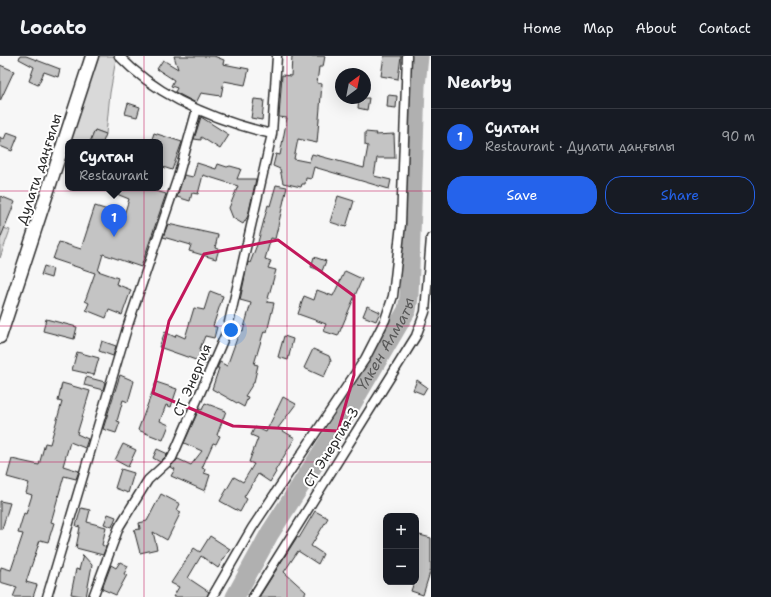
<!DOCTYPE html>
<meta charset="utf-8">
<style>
:root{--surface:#171b24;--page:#242831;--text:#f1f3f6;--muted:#9ea1a6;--line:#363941;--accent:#2563eb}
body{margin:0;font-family:"Shantell Sans",sans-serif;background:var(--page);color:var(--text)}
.controls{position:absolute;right:12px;bottom:12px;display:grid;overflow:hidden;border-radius:8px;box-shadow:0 4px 16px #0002}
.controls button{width:36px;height:36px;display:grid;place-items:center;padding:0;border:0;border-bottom:1px solid var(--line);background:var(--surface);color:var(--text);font:20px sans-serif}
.compass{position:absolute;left:335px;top:12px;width:36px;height:36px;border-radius:50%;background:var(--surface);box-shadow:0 4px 16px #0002;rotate:32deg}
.you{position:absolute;left:231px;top:274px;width:14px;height:14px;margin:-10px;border:3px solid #fff;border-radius:50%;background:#1a73e8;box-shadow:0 0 0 6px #1a73e833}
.badge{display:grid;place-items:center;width:26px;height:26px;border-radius:50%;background:var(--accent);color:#fff;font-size:13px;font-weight:700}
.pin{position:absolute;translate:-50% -33px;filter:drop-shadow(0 1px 2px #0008)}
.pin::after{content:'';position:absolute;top:21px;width:14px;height:12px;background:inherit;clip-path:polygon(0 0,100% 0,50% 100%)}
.popup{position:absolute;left:65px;top:83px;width:98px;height:52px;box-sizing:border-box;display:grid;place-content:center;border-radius:8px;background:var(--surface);filter:drop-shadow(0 1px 3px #0005);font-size:13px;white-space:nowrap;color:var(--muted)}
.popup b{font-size:15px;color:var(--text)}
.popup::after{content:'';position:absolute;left:50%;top:100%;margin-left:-8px;border:8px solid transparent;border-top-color:var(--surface)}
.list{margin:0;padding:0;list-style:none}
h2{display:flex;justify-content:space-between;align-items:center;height:52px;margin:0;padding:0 16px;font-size:17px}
h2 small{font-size:13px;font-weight:400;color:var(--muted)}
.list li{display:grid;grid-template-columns:26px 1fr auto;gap:12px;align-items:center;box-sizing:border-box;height:56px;padding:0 16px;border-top:1px solid var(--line)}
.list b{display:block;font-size:15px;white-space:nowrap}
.list p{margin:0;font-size:13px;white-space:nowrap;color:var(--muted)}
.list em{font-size:13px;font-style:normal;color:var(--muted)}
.actions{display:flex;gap:8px;padding:12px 16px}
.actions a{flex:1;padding:9px 0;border:1px solid var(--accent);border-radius:16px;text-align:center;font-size:14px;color:var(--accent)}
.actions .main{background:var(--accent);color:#fff}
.map{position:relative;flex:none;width:431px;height:541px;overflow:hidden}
header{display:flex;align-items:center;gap:24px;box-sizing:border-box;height:56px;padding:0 20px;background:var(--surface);border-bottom:1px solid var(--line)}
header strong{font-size:19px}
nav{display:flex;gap:22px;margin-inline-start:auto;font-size:14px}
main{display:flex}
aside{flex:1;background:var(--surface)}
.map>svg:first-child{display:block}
</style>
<header>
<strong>Locato</strong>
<nav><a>Home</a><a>Map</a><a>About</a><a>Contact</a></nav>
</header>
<main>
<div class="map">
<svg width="431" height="541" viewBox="0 0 431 541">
<rect width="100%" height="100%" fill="#f7f7f7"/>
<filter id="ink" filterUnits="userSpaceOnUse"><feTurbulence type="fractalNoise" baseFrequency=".025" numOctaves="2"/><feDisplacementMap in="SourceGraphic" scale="8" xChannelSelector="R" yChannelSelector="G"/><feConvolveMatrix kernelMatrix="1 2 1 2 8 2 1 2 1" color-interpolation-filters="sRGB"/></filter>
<g filter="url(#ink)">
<!-- green -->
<path fill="#d9d9d9" stroke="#828282" d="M 96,0 L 113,0 L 116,3 L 110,37 L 106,78 L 95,74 L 90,86 L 70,86 Z
M 0,171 L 10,174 L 0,202 Z"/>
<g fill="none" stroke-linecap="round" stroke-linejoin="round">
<!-- river -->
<path stroke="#b0b0b0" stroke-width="19" id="s1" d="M 235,541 L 270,477 L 345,360 L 407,254 L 409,241 L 416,30 L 419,0"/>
</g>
<!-- building -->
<path fill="#c4c4c4" stroke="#2b2b2b" d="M 20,0 L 26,0 L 60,13 L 58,21 L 44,16 L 38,29 L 29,25 L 34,11 L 19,3 Z
M 174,0 L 214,0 L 224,4 L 223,8 L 249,13 L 245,29 L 224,25 L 221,40 L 201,37 L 196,47 L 175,36 L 177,32 L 171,30 L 174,24 L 157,13 L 163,4 L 178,13 Z
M 292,0 L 325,0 L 323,11 L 319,11 L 317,27 L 322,28 L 317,87 L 298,83 L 294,103 L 309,106 L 312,98 L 364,112 L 368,90 L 365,89 L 365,76 L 376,77 L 375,79 L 394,78 L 395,102 L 377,102 L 374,120 L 391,124 L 389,133 L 314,111 L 311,123 L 306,122 L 305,128 L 302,128 L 301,131 L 283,127 L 280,113 L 273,110 L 276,98 L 280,99 L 287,62 L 279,61 L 282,19 L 291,20 Z
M 384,0 L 401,0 L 398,23 L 381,20 Z
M 0,9 L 14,15 L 0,45 Z
M 388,39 L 397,40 L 396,52 L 387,51 Z
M 359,42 L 369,42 L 367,54 L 358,52 Z
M 254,43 L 264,44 L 262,64 L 251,62 Z
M 128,47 L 140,51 L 137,61 L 125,58 Z
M 201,61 L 229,79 L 220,93 L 201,81 L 201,84 L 194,83 Z
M 95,74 L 106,78 L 103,86 L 90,86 Z
M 7,76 L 18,80 L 12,95 L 0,90 L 0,81 L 4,83 Z
M 154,77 L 182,86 L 172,114 L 160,110 L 160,86 L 151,86 Z
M 197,107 L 216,113 L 218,108 L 227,111 L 230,110 L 241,113 L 237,123 L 256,123 L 248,160 L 243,168 L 233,162 L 229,152 L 238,130 L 203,119 L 198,138 L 192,137 L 190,145 L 177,141 L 184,119 L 193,121 Z
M 276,129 L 287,131 L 275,183 L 271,182 L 265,203 L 271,205 L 268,212 L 276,214 L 267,246 L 274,247 L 267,276 L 264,275 L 254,308 L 258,309 L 254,326 L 245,340 L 248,341 L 244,351 L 212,333 L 219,312 L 217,312 L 220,306 L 227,310 L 240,274 L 243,275 L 251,247 L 240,244 L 248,206 L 250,207 L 258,186 L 268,149 L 270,150 Z
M 102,132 L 146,132 L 166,138 L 141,211 L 103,198 L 98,215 L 118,222 L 116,228 L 131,234 L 122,259 L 109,254 L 106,262 L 86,254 L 89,247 L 85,245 L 95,217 L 53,203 L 59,186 L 81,193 L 95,150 L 124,159 L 129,143 Z
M 0,140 L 15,146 L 0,183 Z
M 338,140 L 354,145 L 346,171 L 330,166 Z
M 168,168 L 218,179 L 215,192 L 219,193 L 216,203 L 189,195 L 191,189 L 163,181 Z
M 314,201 L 326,205 L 322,215 L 311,211 Z
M 44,210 L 53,213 L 51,222 L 41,219 Z
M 345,215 L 362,223 L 338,280 L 323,275 L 326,268 L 298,258 L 304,240 L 314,244 L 317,234 L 333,240 Z
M 210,235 L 223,240 L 213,270 L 217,271 L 214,282 L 205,280 L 199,295 L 210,301 L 207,308 L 159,291 L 165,276 L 175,281 L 176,278 L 185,282 L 194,252 L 204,254 Z
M 367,250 L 380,256 L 376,265 L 363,260 Z
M 46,263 L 77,271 L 74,283 L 43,275 Z
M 284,280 L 293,283 L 288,304 L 278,301 Z
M 102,285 L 116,290 L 113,300 L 99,295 Z
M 313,293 L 329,300 L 331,305 L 324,321 L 304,312 Z
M 77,296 L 99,302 L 94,319 L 72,314 Z
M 120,319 L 134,325 L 128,346 L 123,344 L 117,365 L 120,366 L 116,377 L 103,373 Z
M 86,321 L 105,326 L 103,334 L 84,329 Z
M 417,324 L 427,331 L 423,338 L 413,334 Z
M 156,326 L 177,333 L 171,351 L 166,349 L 160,365 L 169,369 L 163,384 L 138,374 Z
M 62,327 L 90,335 L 77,378 L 88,383 L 85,392 L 70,386 L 63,410 L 79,415 L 76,423 L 64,420 L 51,466 L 54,467 L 48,486 L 40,484 L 26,526 L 37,529 L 33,541 L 13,541 L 17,531 L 0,526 L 0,516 L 1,511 L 11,514 L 23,478 L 18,477 L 24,457 L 26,458 L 32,439 L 26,437 L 29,427 L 7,421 L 12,403 L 39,409 L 45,387 L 50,388 L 62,346 L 58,345 Z
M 283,341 L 296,348 L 278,372 L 295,382 L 275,415 L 276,416 L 270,426 L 258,418 L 244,441 L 247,443 L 240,456 L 220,445 L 234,421 L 243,426 L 254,408 L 249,406 L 258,382 L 251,379 L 255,371 L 266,376 Z
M 205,347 L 226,355 L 217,379 L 220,380 L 216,388 L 213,387 L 202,412 L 205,413 L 204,417 L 210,419 L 205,435 L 171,420 L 175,413 L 170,411 L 178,403 L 191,409 L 202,395 L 184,387 L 199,353 L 202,354 Z
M 123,388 L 136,394 L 128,411 L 115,404 Z
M 157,393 L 168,398 L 160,406 L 153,402 Z
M 121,413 L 134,417 L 128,437 L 115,432 Z
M 161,438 L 180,448 L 177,454 L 181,456 L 167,484 L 153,476 L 157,493 L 140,497 L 134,474 L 140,473 L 139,467 L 147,465 Z
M 0,445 L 10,447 L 2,473 L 0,473 Z
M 81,452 L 90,454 L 87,466 L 106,471 L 102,489 L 106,491 L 103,499 L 76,492 L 80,471 L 76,470 Z
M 315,455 L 328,462 L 311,490 L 323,498 L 318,508 L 298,495 L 284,516 L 306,536 L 303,541 L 259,541 L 297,481 L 299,482 Z
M 108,458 L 116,461 L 112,471 L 104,468 Z
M 416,478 L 431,482 L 431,513 L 423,539 L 411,535 L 414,526 L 416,526 Z
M 210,480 L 230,493 L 218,512 L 201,500 L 188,522 L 209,536 L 207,541 L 173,541 L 179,531 L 171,527 L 194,492 L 200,496 Z
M 83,499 L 92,509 L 86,541 L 71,538 L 76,513 L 79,514 Z
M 120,506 L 128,510 L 124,518 L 127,519 L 116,539 L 102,533 L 111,509 L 116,512 Z"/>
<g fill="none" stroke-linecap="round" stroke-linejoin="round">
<defs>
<path id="street" d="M 119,0 C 159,42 217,65 272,78
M 47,541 L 128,269 L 178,121 L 197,53
M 93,541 L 119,471 L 148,424 L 172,402 L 227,275 L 272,78 L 277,0
M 212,541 L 252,472 L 365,303 L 385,264 L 393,240 L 401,168 L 407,0
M 253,541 L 416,280 L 425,256 L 431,182"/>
<path id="secondary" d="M 0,281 L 92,0"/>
</defs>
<!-- street casing -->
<use href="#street" stroke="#2b2b2b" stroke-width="11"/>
<!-- secondary casing -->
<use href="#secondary" stroke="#2b2b2b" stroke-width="15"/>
<!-- street -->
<use href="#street" stroke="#fff" stroke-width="8"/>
<!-- secondary -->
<use href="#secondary" stroke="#fff" stroke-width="12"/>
</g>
</g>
<!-- marked area -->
<path fill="none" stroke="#c2185b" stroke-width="3" stroke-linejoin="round" d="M 278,184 L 354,240 L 354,319 L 338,375 L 233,370 L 153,337 L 169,265 L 204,198 Z"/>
<!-- grid -->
<path fill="none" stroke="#c2185b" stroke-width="1" stroke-opacity="0.55" d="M 144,0 L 144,541M 287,0 L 287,541M 0,135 L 431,135M 0,270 L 431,270M 0,406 L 431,406"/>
<g text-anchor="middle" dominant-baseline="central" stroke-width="4" stroke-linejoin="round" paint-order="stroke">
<!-- street labels -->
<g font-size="14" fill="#2b2b2b" stroke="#fff">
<text transform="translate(39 113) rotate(-72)">Дулати даңғылы</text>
<text transform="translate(192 324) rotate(-67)">СТ Энергия</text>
<text transform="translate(331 391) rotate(-58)">СТ Энергия-3</text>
</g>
<!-- water labels -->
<g font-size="15" font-style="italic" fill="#5a5a5a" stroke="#fff">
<text stroke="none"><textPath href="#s1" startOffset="295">Үлкен Алматы</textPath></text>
</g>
</g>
</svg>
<div class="controls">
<button>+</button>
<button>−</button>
</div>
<svg class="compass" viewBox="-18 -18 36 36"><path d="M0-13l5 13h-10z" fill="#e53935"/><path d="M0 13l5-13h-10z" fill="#9ea1a6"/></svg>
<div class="you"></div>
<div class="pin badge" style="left:114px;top:181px">1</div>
<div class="popup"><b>Султан</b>Restaurant</div>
</div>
<aside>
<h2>Nearby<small></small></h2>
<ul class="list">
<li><span class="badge">1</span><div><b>Султан</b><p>Restaurant · Дулати даңғылы</p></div><em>90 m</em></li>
</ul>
<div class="actions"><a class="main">Save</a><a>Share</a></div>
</aside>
</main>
